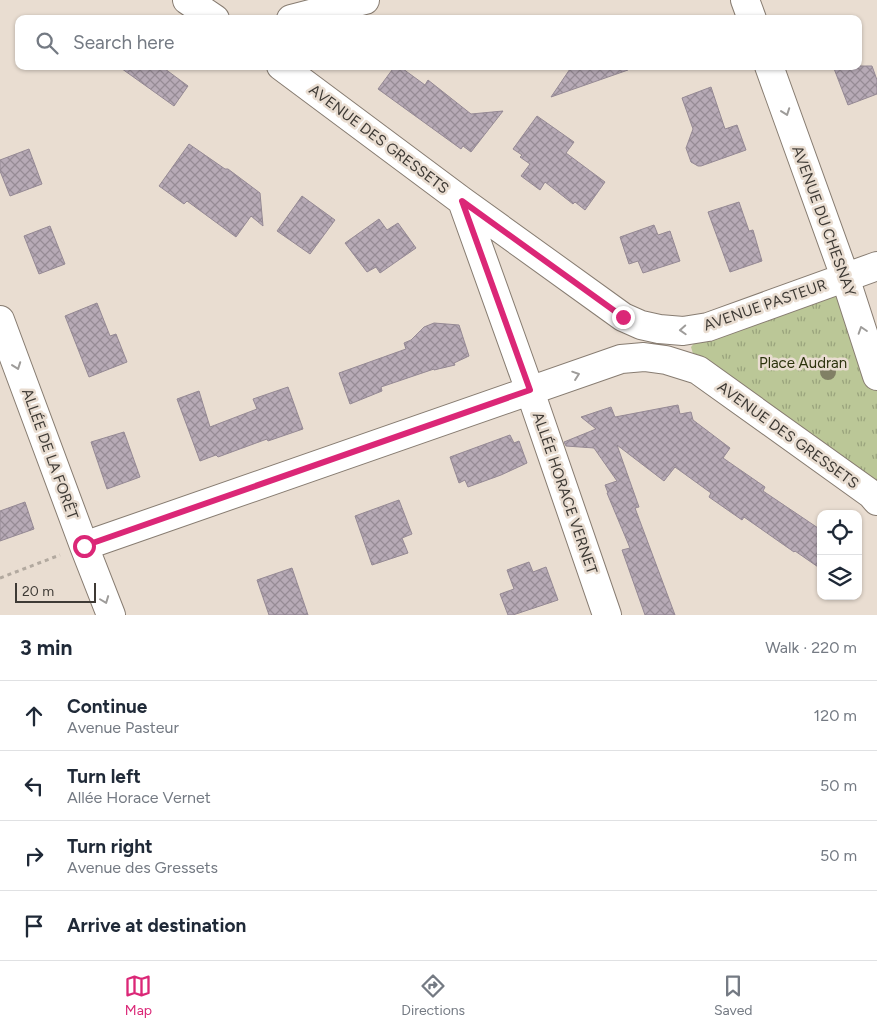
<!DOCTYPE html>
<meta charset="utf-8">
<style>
:root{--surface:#fff;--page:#f6f6f7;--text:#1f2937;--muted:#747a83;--line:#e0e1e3;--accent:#db2777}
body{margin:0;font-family:Figtree,sans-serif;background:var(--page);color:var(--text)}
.controls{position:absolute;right:15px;bottom:15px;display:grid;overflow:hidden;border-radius:10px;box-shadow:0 1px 4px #0004}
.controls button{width:45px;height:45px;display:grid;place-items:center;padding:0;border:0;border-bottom:1px solid var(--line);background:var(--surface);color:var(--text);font:25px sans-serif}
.scale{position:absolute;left:15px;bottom:12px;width:81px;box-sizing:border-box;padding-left:5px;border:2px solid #3e3a35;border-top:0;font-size:14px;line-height:18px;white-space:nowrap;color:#3e3a35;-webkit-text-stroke:4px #e9ddd1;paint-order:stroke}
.stop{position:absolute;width:15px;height:15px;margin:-11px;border:4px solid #db2777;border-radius:50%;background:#fff}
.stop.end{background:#db2777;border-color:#fff;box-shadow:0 1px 5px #0008}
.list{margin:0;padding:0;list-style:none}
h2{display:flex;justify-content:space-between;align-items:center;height:65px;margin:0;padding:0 20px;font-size:21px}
h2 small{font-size:16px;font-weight:400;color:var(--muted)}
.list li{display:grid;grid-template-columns:32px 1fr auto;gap:15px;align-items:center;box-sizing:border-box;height:70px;padding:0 20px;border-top:1px solid var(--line)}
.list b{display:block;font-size:19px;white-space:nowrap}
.list p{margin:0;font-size:16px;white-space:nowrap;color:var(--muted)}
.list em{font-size:16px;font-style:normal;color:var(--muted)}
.icon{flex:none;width:28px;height:28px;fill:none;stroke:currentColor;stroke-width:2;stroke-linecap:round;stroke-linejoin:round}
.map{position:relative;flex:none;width:877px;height:615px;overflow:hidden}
.search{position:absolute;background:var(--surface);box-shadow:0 1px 4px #0004;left:15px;right:15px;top:15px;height:55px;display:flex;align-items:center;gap:12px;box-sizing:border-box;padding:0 18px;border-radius:10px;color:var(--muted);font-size:19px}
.sheet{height:345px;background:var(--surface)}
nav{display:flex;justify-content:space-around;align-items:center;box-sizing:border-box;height:70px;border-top:1px solid var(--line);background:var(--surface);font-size:14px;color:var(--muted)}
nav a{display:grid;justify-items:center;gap:2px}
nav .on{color:var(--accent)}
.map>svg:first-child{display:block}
</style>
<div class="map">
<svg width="877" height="615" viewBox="0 0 877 615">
<defs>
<pattern id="park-tufts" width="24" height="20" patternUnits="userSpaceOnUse" patternTransform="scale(1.25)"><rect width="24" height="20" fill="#bbc797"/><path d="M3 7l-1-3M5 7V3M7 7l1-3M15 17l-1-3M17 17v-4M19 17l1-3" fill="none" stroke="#99a37c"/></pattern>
<pattern id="building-cross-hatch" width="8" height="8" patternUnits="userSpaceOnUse" patternTransform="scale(1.25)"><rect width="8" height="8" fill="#b7aab6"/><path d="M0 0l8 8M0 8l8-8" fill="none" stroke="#968b95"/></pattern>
</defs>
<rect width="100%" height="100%" fill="#e9ddd1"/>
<!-- park -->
<path fill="url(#park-tufts)" d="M 845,277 L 877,376 L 877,493 L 698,370 L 691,347 L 708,327 Z"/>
<!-- building -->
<path fill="url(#building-cross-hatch)" stroke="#958994" d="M 118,66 L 161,66 L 188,86 L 174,106 Z
M 395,66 L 399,66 L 425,85 L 428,80 L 471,114 L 503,111 L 471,152 L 463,146 L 461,149 L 378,89 Z
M 572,66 L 628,66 L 628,70 L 551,97 Z
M 833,66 L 872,66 L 877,80 L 877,94 L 848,105 Z
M 711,87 L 725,129 L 737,125 L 746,150 L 701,166 L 698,166 L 691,162 L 686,148 L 693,129 L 682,98 Z
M 537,116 L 574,142 L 566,153 L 605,182 L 585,210 L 575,202 L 573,204 L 545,182 L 540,190 L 521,176 L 530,164 L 520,157 L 522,155 L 513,149 Z
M 189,144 L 225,169 L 228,169 L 260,193 L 263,226 L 251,216 L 236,237 L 187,201 L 184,204 L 159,186 Z
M 29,149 L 42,184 L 10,196 L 0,171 L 0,160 Z
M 302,196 L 335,220 L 310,254 L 277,231 Z
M 739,202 L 749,231 L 753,230 L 762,261 L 730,272 L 708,212 Z
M 379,219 L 387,230 L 398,223 L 416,248 L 380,273 L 376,267 L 367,272 L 345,243 Z
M 654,225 L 658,235 L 670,231 L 680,261 L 643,273 L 638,261 L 629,264 L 620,237 Z
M 50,226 L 65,264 L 39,274 L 24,236 Z
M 97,303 L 110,336 L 116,334 L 127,362 L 89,377 L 65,316 Z
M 434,323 L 459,325 L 469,356 L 454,363 L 455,365 L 434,370 L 434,369 L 381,387 L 382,391 L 350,404 L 339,373 L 406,349 L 404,343 L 411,340 L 424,327 Z
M 288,387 L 303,429 L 268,441 L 267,439 L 218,457 L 216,455 L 200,461 L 177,399 L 199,391 L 210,427 L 257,409 L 253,399 Z
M 678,405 L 680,414 L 691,412 L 693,420 L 730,448 L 723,458 L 765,487 L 763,491 L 821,530 L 821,569 L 795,551 L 794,552 L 744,517 L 742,520 L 709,497 L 711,493 L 675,467 L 664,481 L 617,445 L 639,507 L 635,508 L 675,615 L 645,615 L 622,550 L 630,548 L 607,493 L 608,493 L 605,485 L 617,481 L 594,448 L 566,446 L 564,442 L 596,429 L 581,417 L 611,407 L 615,417 Z
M 124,432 L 140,477 L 107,489 L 91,442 Z
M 510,435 L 514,443 L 519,441 L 527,463 L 501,475 L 468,487 L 465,480 L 459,483 L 450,457 Z
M 399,500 L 412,534 L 402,538 L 408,553 L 372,565 L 355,516 Z
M 25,502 L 34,529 L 0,541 L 0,511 Z
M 529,562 L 533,572 L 546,567 L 558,600 L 513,615 L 508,615 L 500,594 L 514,589 L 507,570 Z
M 292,568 L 308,615 L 269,615 L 257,580 Z"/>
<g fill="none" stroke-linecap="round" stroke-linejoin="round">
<defs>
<path id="minor" d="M 187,0 L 215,19
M 745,0 L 752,19
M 291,19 L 365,0
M 281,66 L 462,201 L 623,317 L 641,325 L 659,329 L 683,331 L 708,327 L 877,266
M 769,66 L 845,277 L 877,376
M 462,201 L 530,391 L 607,615
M 0,320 L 84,546 L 111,615
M 84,546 L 621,359 L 644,357 L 666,360 L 698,370 L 871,494 L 877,501"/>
</defs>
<!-- minor casing -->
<use href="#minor" stroke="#877c71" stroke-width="30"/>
<!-- path -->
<path stroke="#b2a99f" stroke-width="3" stroke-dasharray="4 4" stroke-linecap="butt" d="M 0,578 L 60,555"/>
<!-- minor -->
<use href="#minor" stroke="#fff" stroke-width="28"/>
</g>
<!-- trees -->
<circle fill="#818065" cx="828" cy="372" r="8"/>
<!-- one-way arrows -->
<defs><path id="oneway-chevron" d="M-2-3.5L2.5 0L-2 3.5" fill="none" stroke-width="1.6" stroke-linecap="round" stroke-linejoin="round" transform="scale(1.25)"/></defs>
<g stroke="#9e9c9a">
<use href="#oneway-chevron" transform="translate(786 112) rotate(70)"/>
<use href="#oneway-chevron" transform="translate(683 330) rotate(177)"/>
<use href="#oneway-chevron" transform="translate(862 330) rotate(-108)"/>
<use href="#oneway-chevron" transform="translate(17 366) rotate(70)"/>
<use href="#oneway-chevron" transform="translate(576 375) rotate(-19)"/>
<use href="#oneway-chevron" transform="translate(105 600) rotate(69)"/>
</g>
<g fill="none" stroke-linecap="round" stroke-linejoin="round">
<!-- route -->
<path stroke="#db2777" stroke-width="6" d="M 84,546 L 530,390 L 462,201 L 623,317"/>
</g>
<g text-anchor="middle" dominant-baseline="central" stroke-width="5" stroke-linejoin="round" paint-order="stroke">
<!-- street labels -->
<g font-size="15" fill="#3e3a35" stroke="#e9ddd1">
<text transform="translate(379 139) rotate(37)">AVENUE DES GRESSETS</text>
<text transform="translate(824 221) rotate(70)">AVENUE DU CHESNAY</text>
<text transform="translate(765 305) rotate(-19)">AVENUE PASTEUR</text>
<text transform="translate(788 435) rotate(36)">AVENUE DES GRESSETS</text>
<text transform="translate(50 454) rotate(70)">ALLÉE DE LA FORÊT</text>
<text transform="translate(565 493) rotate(71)">ALLÉE HORACE VERNET</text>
</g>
<!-- park labels -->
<g font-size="15" fill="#2c330d" stroke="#e9ddd1">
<text x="803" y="363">Place Audran</text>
</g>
</g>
</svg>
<div class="controls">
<button><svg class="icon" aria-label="locate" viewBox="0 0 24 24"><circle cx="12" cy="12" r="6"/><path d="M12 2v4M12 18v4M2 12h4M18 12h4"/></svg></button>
<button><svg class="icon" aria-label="layers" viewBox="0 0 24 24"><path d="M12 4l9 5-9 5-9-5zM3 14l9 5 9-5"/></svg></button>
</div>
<div class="scale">20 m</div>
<div class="stop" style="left:84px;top:546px"></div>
<div class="stop end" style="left:623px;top:317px"></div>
<div class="search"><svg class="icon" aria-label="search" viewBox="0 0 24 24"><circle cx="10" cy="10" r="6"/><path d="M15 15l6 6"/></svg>Search here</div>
</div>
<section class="sheet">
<h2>3 min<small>Walk · 220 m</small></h2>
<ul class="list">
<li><svg class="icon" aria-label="ahead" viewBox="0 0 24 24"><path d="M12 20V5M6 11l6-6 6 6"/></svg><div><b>Continue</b><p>Avenue Pasteur</p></div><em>120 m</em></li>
<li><svg class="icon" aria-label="left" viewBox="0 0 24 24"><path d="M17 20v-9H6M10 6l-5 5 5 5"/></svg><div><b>Turn left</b><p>Allée Horace Vernet</p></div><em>50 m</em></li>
<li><svg class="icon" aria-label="right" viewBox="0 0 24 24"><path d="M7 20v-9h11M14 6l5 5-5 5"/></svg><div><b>Turn right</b><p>Avenue des Gressets</p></div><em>50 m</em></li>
<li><svg class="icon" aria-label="arrive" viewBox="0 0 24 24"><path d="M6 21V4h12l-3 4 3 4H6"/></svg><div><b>Arrive at destination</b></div></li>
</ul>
</section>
<nav>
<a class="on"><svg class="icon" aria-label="map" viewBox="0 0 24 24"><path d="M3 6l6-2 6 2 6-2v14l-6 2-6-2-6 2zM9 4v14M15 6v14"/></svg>Map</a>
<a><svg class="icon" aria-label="directions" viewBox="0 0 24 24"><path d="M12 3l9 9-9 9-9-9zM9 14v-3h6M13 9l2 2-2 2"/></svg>Directions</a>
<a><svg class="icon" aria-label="saved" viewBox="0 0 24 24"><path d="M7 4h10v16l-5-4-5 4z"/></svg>Saved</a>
</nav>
